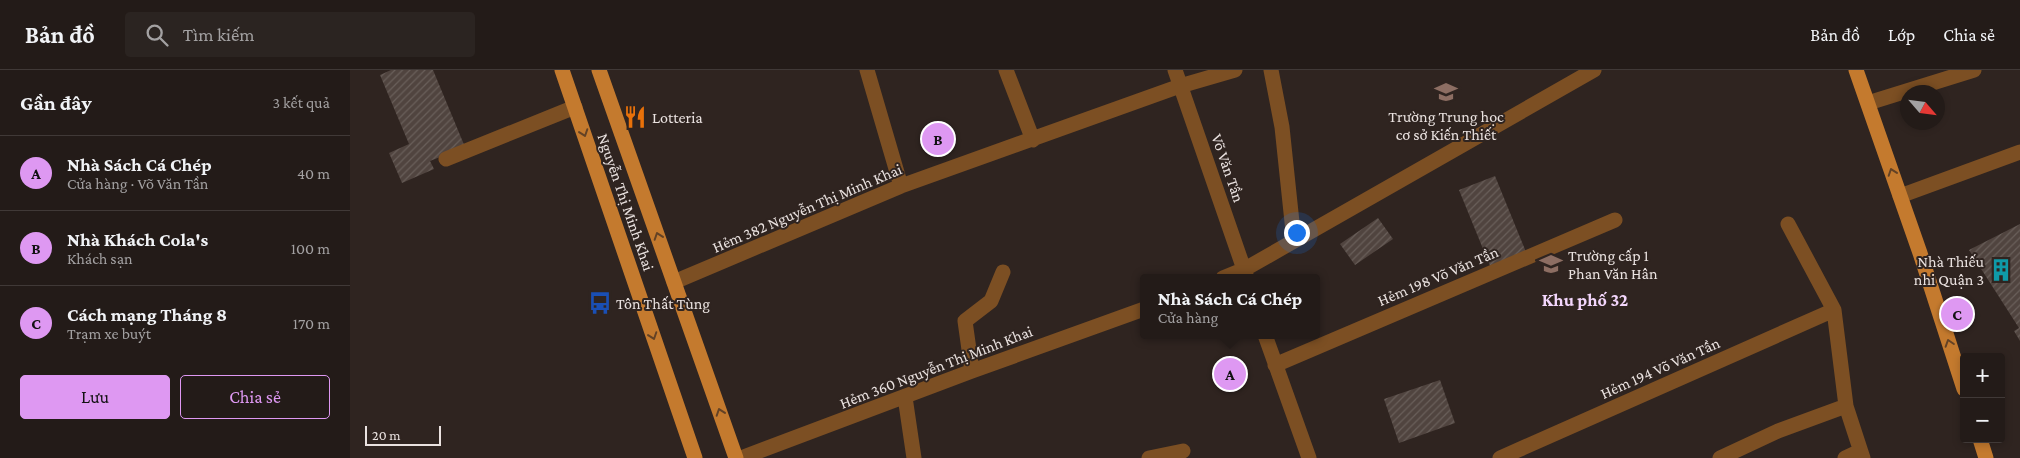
<!DOCTYPE html>
<html lang="vi">
<meta charset="utf-8">
<style>
:root{--surface:#231b18;--page:#2b2421;--text:#f1f3f6;--muted:#a3a1a2;--line:#403937;--accent:#de98f2}
body{margin:0;font-family:"Crimson Pro",serif;background:var(--page);color:var(--text)}
.controls{position:absolute;right:15px;bottom:15px;display:grid;overflow:hidden;border-radius:5px;box-shadow:0 2px 8px #0003}
.controls button{width:45px;height:45px;display:grid;place-items:center;padding:0;border:0;border-bottom:1px solid var(--line);background:var(--surface);color:var(--text);font:25px sans-serif}
.compass{position:absolute;left:1550px;top:15px;width:45px;height:45px;border-radius:50%;background:var(--surface);box-shadow:0 2px 8px #0003;rotate:118deg}
.scale{position:absolute;left:15px;bottom:12px;width:76px;box-sizing:border-box;padding-left:5px;border:2px solid #eae2e0;border-top:0;font-size:14px;line-height:18px;white-space:nowrap;color:#eae2e0;-webkit-text-stroke:4px #2f2420;paint-order:stroke}
.you{position:absolute;left:946px;top:162px;width:18px;height:18px;margin:-12px;border:4px solid #fff;border-radius:50%;background:#1a73e8;box-shadow:0 0 0 8px #1a73e833}
.badge{display:grid;place-items:center;width:32px;height:32px;border-radius:50%;background:var(--accent);color:#111;font-size:16px;font-weight:700}
.pin{position:absolute;translate:-50% -50%;border:2px solid #fff;box-shadow:0 1px 5px #0006}
.popup{position:absolute;left:790px;top:204px;width:180px;height:65px;box-sizing:border-box;display:grid;place-content:center;border-radius:5px;background:var(--surface);filter:drop-shadow(0 1px 4px #0005);font-size:16px;white-space:nowrap;color:var(--muted)}
.popup b{font-size:19px;color:var(--text)}
.popup::after{content:'';position:absolute;left:50%;top:100%;margin-left:-10px;border:10px solid transparent;border-top-color:var(--surface)}
.list{margin:0;padding:0;list-style:none}
h2{display:flex;justify-content:space-between;align-items:center;height:65px;margin:0;padding:0 20px;font-size:21px}
h2 small{font-size:16px;font-weight:400;color:var(--muted)}
.list li{display:grid;grid-template-columns:32px 1fr auto;gap:15px;align-items:center;box-sizing:border-box;height:75px;padding:0 20px;border-top:1px solid var(--line)}
.list b{display:block;font-size:19px;white-space:nowrap}
.list p{margin:0;font-size:16px;white-space:nowrap;color:var(--muted)}
.list em{font-size:16px;font-style:normal;color:var(--muted)}
.actions{display:flex;gap:10px;padding:15px 20px}
.actions a{flex:1;padding:11px 0;border:1px solid var(--accent);border-radius:5px;text-align:center;font-size:18px;color:var(--accent)}
.actions .main{background:var(--accent);color:#111}
.icon{flex:none;width:28px;height:28px;fill:none;stroke:currentColor;stroke-width:2;stroke-linecap:round;stroke-linejoin:round}
.map{position:relative;flex:none;width:1670px;height:388px;overflow:hidden}
header{display:flex;align-items:center;gap:30px;box-sizing:border-box;height:70px;padding:0 25px;background:var(--surface);border-bottom:1px solid var(--line)}
header strong{font-size:24px}
nav{display:flex;gap:28px;margin-inline-start:auto;font-size:18px}
.search{width:350px;height:45px;background:var(--page);display:flex;align-items:center;gap:12px;box-sizing:border-box;padding:0 18px;border-radius:5px;color:var(--muted);font-size:19px}
main{display:flex}
aside{flex:1;background:var(--surface)}
.map>svg:first-child{display:block}
</style>
<header>
<strong>Bản đồ</strong>
<div class="search"><svg class="icon" aria-label="search" viewBox="0 0 24 24"><circle cx="10" cy="10" r="6"/><path d="M15 15l6 6"/></svg>Tìm kiếm</div>
<nav><a>Bản đồ</a><a>Lớp</a><a>Chia sẻ</a></nav>
</header>
<main>
<aside>
<h2>Gần đây<small>3 kết quả</small></h2>
<ul class="list">
<li><span class="badge">A</span><div><b>Nhà Sách Cá Chép</b><p>Cửa hàng · Võ Văn Tần</p></div><em>40 m</em></li>
<li><span class="badge">B</span><div><b>Nhà Khách Cola's</b><p>Khách sạn</p></div><em>100 m</em></li>
<li><span class="badge">C</span><div><b>Cách mạng Tháng 8</b><p>Trạm xe buýt</p></div><em>170 m</em></li>
</ul>
<div class="actions"><a class="main">Lưu</a><a>Chia sẻ</a></div>
</aside>
<div class="map">
<svg width="1670" height="388" viewBox="0 0 1670 388">
<defs>
<pattern id="building-hatch" width="6" height="6" patternUnits="userSpaceOnUse" patternTransform="scale(1.25)"><rect width="6" height="6" fill="#50443f"/><path d="M-1 1l2-2M0 6l6-6M5 7l2-2" fill="none" stroke="#695f5a"/></pattern>
</defs>
<rect width="100%" height="100%" fill="#2f2420"/>
<!-- building -->
<path fill="url(#building-hatch)" d="M 41,0 L 83,0 L 115,77 L 80,91 L 84,99 L 52,113 L 39,83 L 59,74 L 30,5 Z
M 1145,106 L 1176,182 L 1140,196 L 1109,120 Z
M 1028,148 L 1043,169 L 1005,195 L 990,174 Z
M 1670,154 L 1670,271 L 1664,261 L 1669,258 L 1619,180 Z
M 1090,310 L 1105,353 L 1049,373 L 1034,329 Z"/>
<g fill="none" stroke-linecap="round" stroke-linejoin="round">
<!-- minor -->
<path stroke="#7c4f23" stroke-width="15" d="M 517,0 L 551,116
M 656,0 L 683,70
M 825,0 L 897,208
M 921,0 L 932,57 L 944,171
M 1518,33 L 1624,0
M 96,89 L 225,37
M 1550,126 L 1670,82
M 1438,154 L 1484,240 L 1496,336 L 1513,388
M 873,208 L 895,199 L 1244,0
M 324,212 L 551,116 L 830,16 L 885,0
M 915,265 L 959,388
M 925,295 L 1265,150
M 622,301 L 615,251 L 641,231 L 653,202
M 555,327 L 564,388
M 391,388 L 622,301 L 794,239
M 799,388 L 833,381
M 1150,388 L 1484,240
M 1370,388 L 1428,361 L 1496,336
M 1495,388 L 1510,381"/>
<!-- major -->
<path stroke="#c47a2e" stroke-width="15" d="M 212,0 L 345,388
M 249,0 L 386,388
M 1506,0 L 1570,183 L 1614,319
M 1630,369 L 1636,388"/>
</g>
<!-- one-way arrows -->
<defs><path id="oneway-chevron" d="M-2-3.5L2.5 0L-2 3.5" fill="none" stroke-width="1.6" stroke-linecap="round" stroke-linejoin="round" transform="scale(1.25)"/></defs>
<g stroke="#634225">
<use href="#oneway-chevron" transform="translate(234 63) rotate(71)"/>
<use href="#oneway-chevron" transform="translate(1542 102) rotate(-109)"/>
<use href="#oneway-chevron" transform="translate(308 166) rotate(-109)"/>
<use href="#oneway-chevron" transform="translate(303 266) rotate(71)"/>
<use href="#oneway-chevron" transform="translate(1599 273) rotate(-108)"/>
<use href="#oneway-chevron" transform="translate(370 342) rotate(-109)"/>
</g>
<!-- icons -->
<defs>
<symbol id="school-bare" viewBox="-9 -9 18 18"><path d="M0-5L7-2L0 1L-7-2ZM-4 1L0 2.5L4 1V4Q0 6-4 4Z" fill="#8d6e63" stroke="#2f2420" stroke-width="2.5" paint-order="stroke"/></symbol>
<symbol id="restaurant-bare" viewBox="-9 -9 18 18"><path d="M-5-6h1v4h1v-4h1v4h1v-4h1v5L-1.5 .5V6h-2V.5L-5-1ZM5-6V6H3V1.5H1.5Q1.5-4 5-6Z" fill="#e8710a" stroke="#2f2420" stroke-width="2.5" paint-order="stroke"/></symbol>
<symbol id="building-bare" viewBox="-9 -9 18 18"><path d="M-4-6H4V6H1V3H-1V6H-4ZM-2.5-4.3h1.7v1.8h-1.7ZM.8-4.3h1.7v1.8H.8ZM-2.5-1h1.7V.8h-1.7ZM.8-1h1.7V.8H.8Z" fill="#0f9aa8" stroke="#2f2420" stroke-width="2.5" paint-order="stroke"/></symbol>
<symbol id="bus-bare" viewBox="-9 -9 18 18"><path d="M-5-6H5V4H4V6H2V4H-2V6H-4V4H-5ZM-3.5-4V0h7V-4ZM-3.5 1.2v1.5H-2V1.2ZM2 1.2v1.5H3.5V1.2Z" fill="#1a4fb4" stroke="#2f2420" stroke-width="2.5" paint-order="stroke"/></symbol>
</defs>
<g fill-rule="evenodd">
<use href="#school-bare" x="1080" y="6" width="32" height="32"/>
<use href="#restaurant-bare" x="269" y="31" width="32" height="32"/>
<use href="#school-bare" x="1185" y="178" width="32" height="32"/>
<use href="#building-bare" x="1635" y="184" width="32" height="32"/>
<use href="#bus-bare" x="234" y="217" width="32" height="32"/>
</g>
<g text-anchor="middle" dominant-baseline="central" stroke-width="4" stroke-linejoin="round" paint-order="stroke">
<!-- poi labels -->
<g font-size="16" fill="#eae2e0" stroke="#2f2420" text-anchor="start">
<text x="1096" y="46" text-anchor="middle">Trường Trung học<tspan x="1096" dy="18">cơ sở Kiến Thiết</tspan></text>
<text x="302" y="47">Lotteria</text>
<text x="1218" y="185">Trường cấp 1<tspan x="1218" dy="18">Phan Văn Hân</tspan></text>
<text x="1634" y="191" text-anchor="end">Nhà Thiếu<tspan x="1634" dy="18">nhi Quận 3</tspan></text>
<text x="266" y="233">Tôn Thất Tùng</text>
</g>
<!-- street labels -->
<g font-size="16" fill="#eae2e0" stroke="#2f2420">
<text transform="translate(878 98) rotate(71)">Võ Văn Tần</text>
<text transform="translate(276 132) rotate(71)">Nguyễn Thị Minh Khai</text>
<text transform="translate(457 138) rotate(-23)">Hẻm 382 Nguyễn Thị Minh Khai</text>
<text transform="translate(1088 206) rotate(-23)">Hẻm 198 Võ Văn Tần</text>
<text transform="translate(586 297) rotate(-21)">Hẻm 360 Nguyễn Thị Minh Khai</text>
<text transform="translate(1310 298) rotate(-24)">Hẻm 194 Võ Văn Tần</text>
</g>
<!-- neighbourhood labels -->
<g font-size="18" font-weight="bold" fill="#f3d6fc" stroke="#2f2420">
<text x="1235" y="230">Khu phố 32</text>
</g>
</g>
</svg>
<div class="controls">
<button>+</button>
<button>−</button>
</div>
<svg class="compass" viewBox="-18 -18 36 36"><path d="M0-13l5 13h-10z" fill="#e53935"/><path d="M0 13l5-13h-10z" fill="#a3a1a2"/></svg>
<div class="scale">20 m</div>
<div class="you"></div>
<div class="pin badge" style="left:880px;top:304px">A</div>
<div class="popup"><b>Nhà Sách Cá Chép</b>Cửa hàng</div>
<div class="pin badge" style="left:588px;top:69px">B</div>
<div class="pin badge" style="left:1607px;top:244px">C</div>
</div>
</main>
